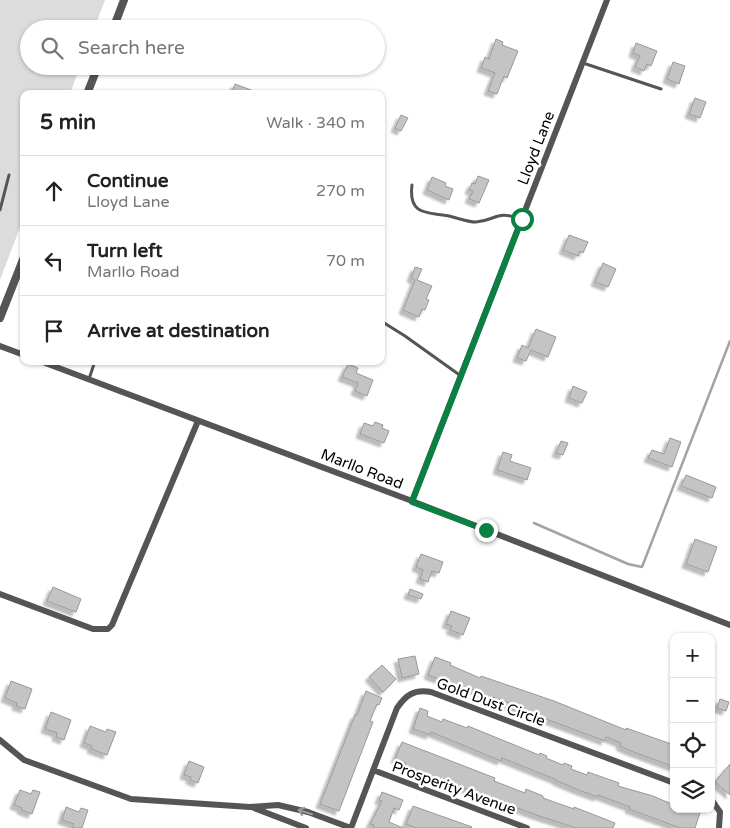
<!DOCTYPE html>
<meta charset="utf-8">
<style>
:root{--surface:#fff;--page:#f6f6f6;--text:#222;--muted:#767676;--line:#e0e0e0}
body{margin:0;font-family:"Varela Round",sans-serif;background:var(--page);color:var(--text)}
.controls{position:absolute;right:15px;bottom:15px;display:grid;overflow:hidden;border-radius:10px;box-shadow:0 1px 4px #0004}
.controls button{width:45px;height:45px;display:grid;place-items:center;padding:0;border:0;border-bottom:1px solid var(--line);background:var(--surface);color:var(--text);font:25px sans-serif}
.stop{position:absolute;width:15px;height:15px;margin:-11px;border:4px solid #0b8043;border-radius:50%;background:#fff}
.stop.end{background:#0b8043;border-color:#fff;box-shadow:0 1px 5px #0008}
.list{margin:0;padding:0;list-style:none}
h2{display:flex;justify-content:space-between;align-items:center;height:65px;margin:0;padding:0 20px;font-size:21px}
h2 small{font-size:16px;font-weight:400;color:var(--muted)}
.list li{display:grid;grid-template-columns:32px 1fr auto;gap:15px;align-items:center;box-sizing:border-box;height:70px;padding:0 20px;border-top:1px solid var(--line)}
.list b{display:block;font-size:19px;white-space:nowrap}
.list p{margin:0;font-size:16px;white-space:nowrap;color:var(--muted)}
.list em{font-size:16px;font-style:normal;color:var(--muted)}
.icon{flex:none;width:28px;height:28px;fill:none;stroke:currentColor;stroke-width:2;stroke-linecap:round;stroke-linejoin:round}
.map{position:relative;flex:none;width:730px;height:828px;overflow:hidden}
.search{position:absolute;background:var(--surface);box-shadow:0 1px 4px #0004;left:20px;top:20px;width:365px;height:55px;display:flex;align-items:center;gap:12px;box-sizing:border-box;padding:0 18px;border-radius:28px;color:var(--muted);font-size:19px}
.panel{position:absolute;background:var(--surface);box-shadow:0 1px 4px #0004;left:20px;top:90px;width:365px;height:275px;border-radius:10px}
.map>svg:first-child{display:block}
</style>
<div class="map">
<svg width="730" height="828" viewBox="0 0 730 828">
<defs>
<filter id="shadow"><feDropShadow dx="-4" dy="4" stdDeviation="1" flood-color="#0004"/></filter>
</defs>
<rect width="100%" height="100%" fill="#fff"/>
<!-- green -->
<path fill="#dcdcdc" d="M 0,0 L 105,0 L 94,29 L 29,29 L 29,66 L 80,66 L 70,94 L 24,94 L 24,217 L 0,280 Z"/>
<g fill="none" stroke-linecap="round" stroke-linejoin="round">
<!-- stream -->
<path stroke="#a3a3a3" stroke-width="2.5" d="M 534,523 L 628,564 L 642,567 L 730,341"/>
</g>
<!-- building -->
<path fill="#c4c4c4" stroke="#999" filter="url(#shadow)" d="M 496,39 L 503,42 L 502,45 L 518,51 L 507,78 L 504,76 L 497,94 L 488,91 L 495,73 L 481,68 L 485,57 L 489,59 Z
M 636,43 L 657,51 L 651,66 L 647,64 L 644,71 L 635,67 L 640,56 L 633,53 Z
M 673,62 L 685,66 L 679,84 L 667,79 Z
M 235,84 L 259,93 L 259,94 L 231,94 Z
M 695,98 L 706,102 L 700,118 L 689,114 Z
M 401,115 L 408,118 L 401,131 L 395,128 Z
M 478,176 L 489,180 L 479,203 L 469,199 L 473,191 L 469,190 L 472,183 L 475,184 Z
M 432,177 L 446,183 L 445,186 L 453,189 L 449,200 L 427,190 Z
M 569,235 L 588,242 L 583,253 L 580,251 L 578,256 L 563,250 Z
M 603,263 L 616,269 L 608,287 L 595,282 Z
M 415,267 L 422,269 L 417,280 L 432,286 L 426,299 L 429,300 L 425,310 L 422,309 L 419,317 L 403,310 L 415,280 L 411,278 Z
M 536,329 L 556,337 L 548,357 L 531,350 L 526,361 L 517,358 L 522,345 L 528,348 Z
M 348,364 L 358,368 L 356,373 L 373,380 L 367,396 L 355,391 L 358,383 L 342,377 Z
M 573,386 L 587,392 L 582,403 L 569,398 Z
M 375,422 L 383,425 L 382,428 L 389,431 L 384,443 L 360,434 L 364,423 L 373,426 Z
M 670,438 L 681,442 L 672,467 L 648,458 L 652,450 L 664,454 Z
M 561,441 L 568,443 L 563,455 L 556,453 Z
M 503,452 L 512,455 L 510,461 L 531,468 L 527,480 L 497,470 Z
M 686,475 L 716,487 L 712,498 L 681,486 Z
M 695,539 L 717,547 L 708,572 L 686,564 Z
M 421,554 L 443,562 L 439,573 L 432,571 L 428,582 L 420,579 L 423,570 L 416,567 Z
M 53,587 L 81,599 L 76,612 L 47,601 Z
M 410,589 L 423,594 L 421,599 L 408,595 Z
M 451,611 L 470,618 L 463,635 L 450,630 L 452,626 L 446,624 Z
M 415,656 L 419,674 L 402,678 L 398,659 Z
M 435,657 L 451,663 L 450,665 L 480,678 L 481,676 L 554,701 L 626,730 L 626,728 L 674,745 L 674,767 L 628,750 L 620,746 L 621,743 L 606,737 L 605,741 L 508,705 L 509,703 L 493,697 L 492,700 L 484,697 L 485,694 L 468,688 L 467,690 L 428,675 Z
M 382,665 L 396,679 L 383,692 L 369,677 Z
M 11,681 L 32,689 L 25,709 L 16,706 L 17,703 L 5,698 Z
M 366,691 L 382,698 L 379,705 L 377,704 L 370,721 L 373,722 L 339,811 L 320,804 L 355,715 L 357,715 Z
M 720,699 L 729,702 L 726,711 L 717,708 Z
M 420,708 L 428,711 L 427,716 L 442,722 L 443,719 L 467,728 L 468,726 L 539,755 L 540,753 L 547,756 L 546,758 L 563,765 L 564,763 L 572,766 L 571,769 L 587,775 L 588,772 L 619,783 L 618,786 L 653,796 L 674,805 L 674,809 L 689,809 L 700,813 L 695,828 L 680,828 L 629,809 L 630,807 L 598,795 L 598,797 L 581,791 L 557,781 L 557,780 L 502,758 L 501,761 L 431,732 L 430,735 L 413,729 Z
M 51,712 L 71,720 L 64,740 L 56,737 L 57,733 L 45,729 Z
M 90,726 L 106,732 L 107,729 L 116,732 L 107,755 L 91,749 L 92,746 L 84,743 Z
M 402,742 L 495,778 L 494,781 L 525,793 L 526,789 L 543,796 L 543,798 L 574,809 L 574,807 L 615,823 L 613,828 L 576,828 L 536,815 L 405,766 L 406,763 L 395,759 Z
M 189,761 L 204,767 L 198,783 L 190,780 L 191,777 L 184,775 Z
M 730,764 L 730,795 L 715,782 Z
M 20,790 L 31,794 L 33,790 L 40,792 L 32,814 L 21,810 L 22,808 L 14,805 Z
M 382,792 L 403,800 L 399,810 L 394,808 L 389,822 L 403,828 L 373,828 L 374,825 L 370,824 L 382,801 L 379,800 Z
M 413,806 L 472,827 L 471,828 L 416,828 L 406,824 Z
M 66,807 L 79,812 L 81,808 L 88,810 L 82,828 L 72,828 L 74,824 L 62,820 Z"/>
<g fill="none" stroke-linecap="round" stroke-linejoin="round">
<!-- service -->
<path stroke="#555" stroke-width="3" d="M 583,63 L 661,89
M 412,185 C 408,216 428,212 449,216 C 458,218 467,222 476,222 C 497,220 496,210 521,219
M 0,210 L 9,175
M 381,321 L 405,336 L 461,376
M 89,379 L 95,361"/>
<!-- minor -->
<path stroke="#555" stroke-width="6" d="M 0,346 L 24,355
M 40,361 L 412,501 L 730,625
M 412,501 L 607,0
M 0,594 L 93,629 L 108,629 L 112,625 L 198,421
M 0,740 L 24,760 L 131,799 L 250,807 L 278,805 L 308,812 L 351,828
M 373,770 L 527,828
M 711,799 L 720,812 L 719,828
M 254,808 L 306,828
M 351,828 L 397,708 C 406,695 414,689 431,692 L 674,783"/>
<!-- tertiary -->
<path stroke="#555" stroke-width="8" d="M 113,29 L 124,0
M 87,94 L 98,66
M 0,318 L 24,257"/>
</g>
<!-- one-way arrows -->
<defs><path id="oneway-shaft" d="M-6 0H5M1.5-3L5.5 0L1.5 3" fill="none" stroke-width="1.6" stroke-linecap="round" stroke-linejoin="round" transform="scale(1.25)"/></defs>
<use stroke="#999" href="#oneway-shaft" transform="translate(305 812) rotate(-163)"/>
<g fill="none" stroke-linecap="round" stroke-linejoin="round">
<!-- route -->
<path stroke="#0b8043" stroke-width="6" d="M 486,530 L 412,502 L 522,219"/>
</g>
<g text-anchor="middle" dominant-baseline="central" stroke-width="5" stroke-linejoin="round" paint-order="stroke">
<!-- street labels -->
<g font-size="15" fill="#000" stroke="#fff">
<text transform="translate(536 148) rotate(-69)">Lloyd Lane</text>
<text transform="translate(362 469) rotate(21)">Marllo Road</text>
<text transform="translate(491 702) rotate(20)">Gold Dust Circle</text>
<text transform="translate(454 788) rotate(20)">Prosperity Avenue</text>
</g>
</g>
</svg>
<div class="controls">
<button>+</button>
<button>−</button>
<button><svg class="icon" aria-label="locate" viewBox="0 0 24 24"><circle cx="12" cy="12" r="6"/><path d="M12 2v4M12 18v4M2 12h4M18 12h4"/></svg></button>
<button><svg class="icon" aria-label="layers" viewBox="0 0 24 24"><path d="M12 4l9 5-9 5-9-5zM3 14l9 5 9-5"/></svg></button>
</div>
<div class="stop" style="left:522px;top:219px"></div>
<div class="stop end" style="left:486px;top:530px"></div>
<div class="search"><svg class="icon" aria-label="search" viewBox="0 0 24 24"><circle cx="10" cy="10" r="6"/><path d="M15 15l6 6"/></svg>Search here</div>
<section class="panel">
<h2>5 min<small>Walk · 340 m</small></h2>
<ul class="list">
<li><svg class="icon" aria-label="ahead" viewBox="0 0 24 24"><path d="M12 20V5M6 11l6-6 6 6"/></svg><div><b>Continue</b><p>Lloyd Lane</p></div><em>270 m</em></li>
<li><svg class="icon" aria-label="left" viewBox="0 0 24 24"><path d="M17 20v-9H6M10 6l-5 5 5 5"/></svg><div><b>Turn left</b><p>Marllo Road</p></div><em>70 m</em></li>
<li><svg class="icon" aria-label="arrive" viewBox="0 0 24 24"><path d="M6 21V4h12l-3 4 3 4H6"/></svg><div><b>Arrive at destination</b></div></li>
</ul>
</section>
</div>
